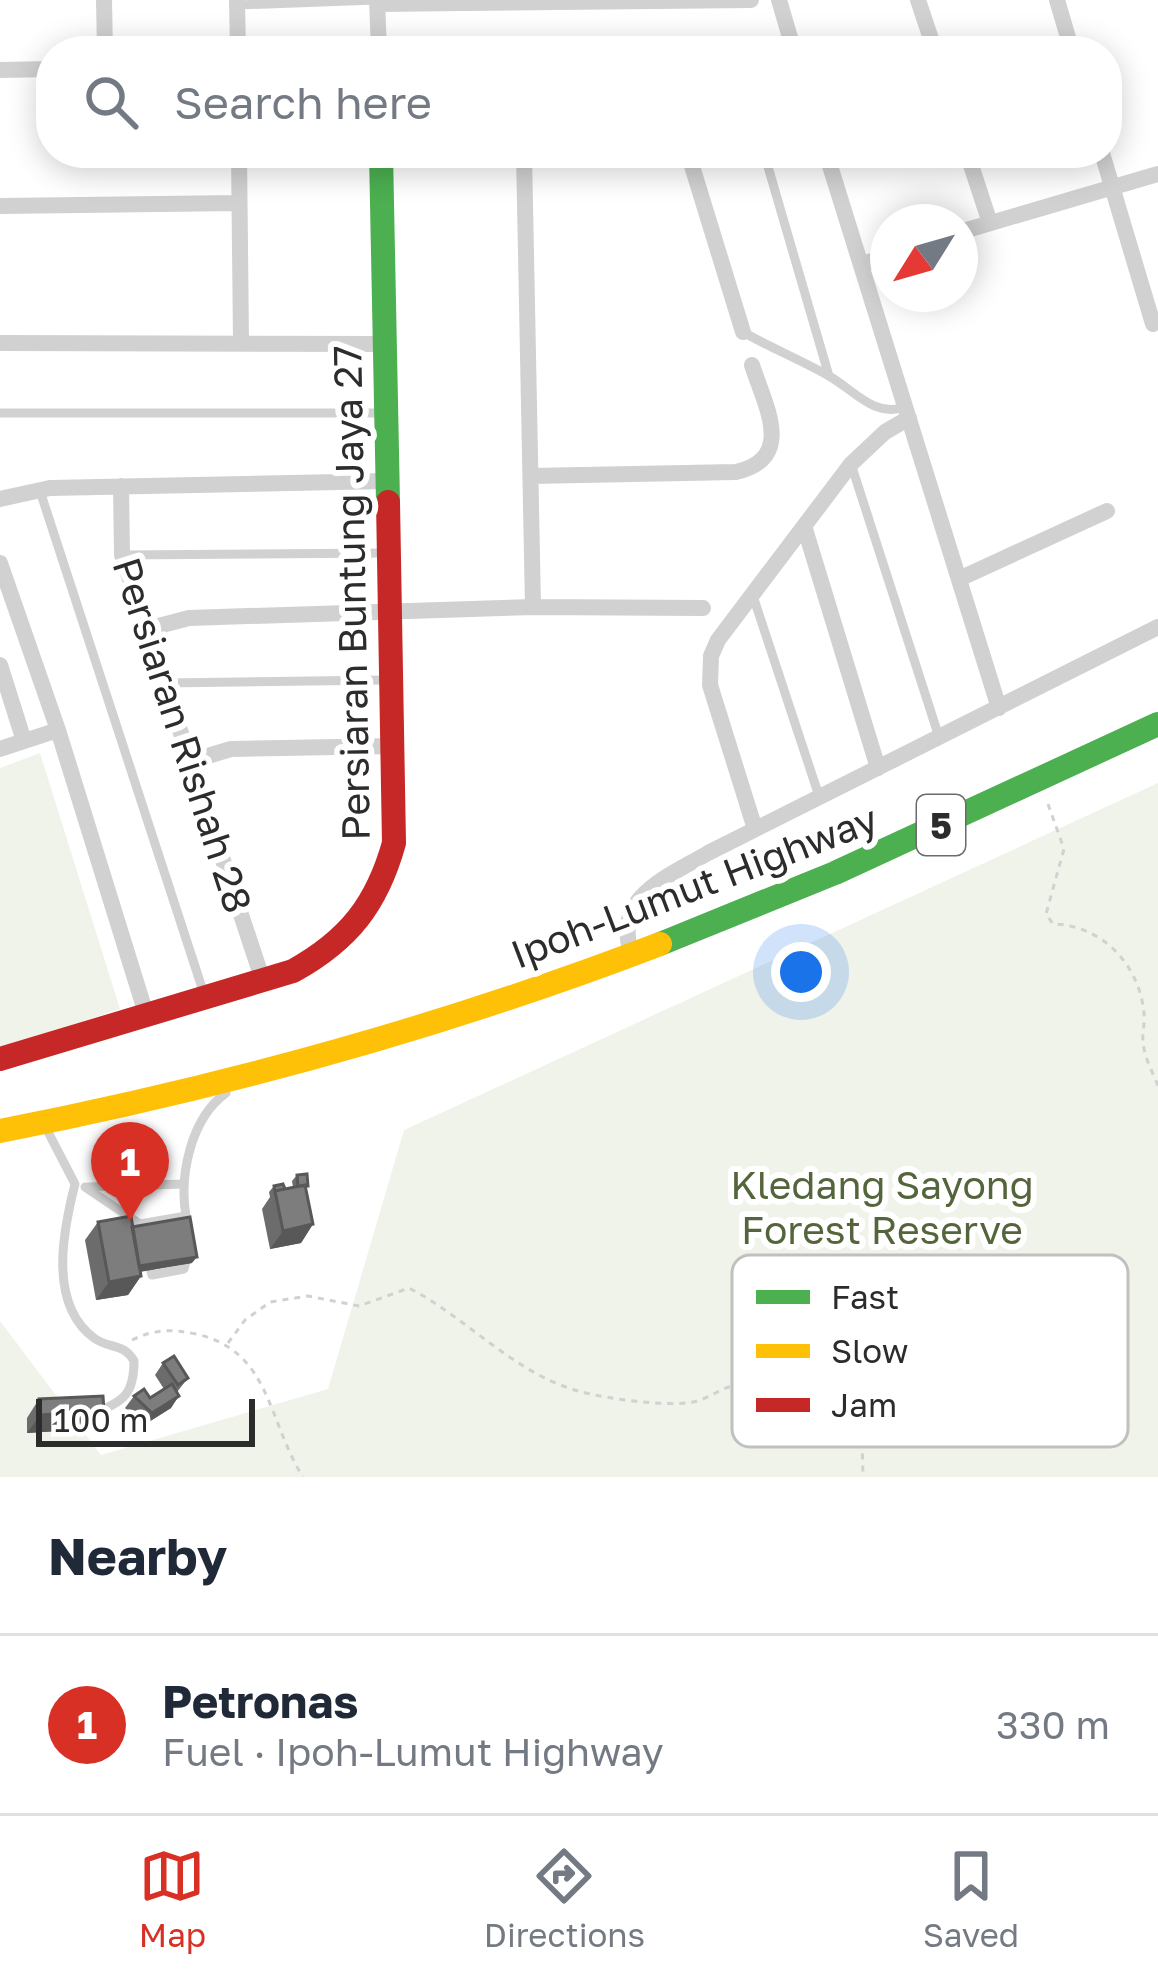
<!DOCTYPE html>
<meta charset="utf-8">
<style>
:root{--surface:#fff;--page:#f2f2f3;--text:#1f2937;--muted:#747a83;--line:#e0e1e3;--accent:#d93025}
body{margin:0;font-family:"Golos Text",sans-serif;background:var(--page);color:var(--text)}
.compass{position:absolute;left:870px;top:204px;width:108px;height:108px;border-radius:50%;background:var(--surface);box-shadow:0 6px 30px #0003;rotate:233deg}
.scale{position:absolute;left:36px;bottom:30px;width:219px;box-sizing:border-box;padding-left:12px;border:6px solid #2c2c2c;border-top:0;font-size:33px;line-height:42px;white-space:nowrap;color:#2c2c2c;-webkit-text-stroke:9px #fff;paint-order:stroke}
.you{position:absolute;left:801px;top:972px;width:42px;height:42px;margin:-30px;border:9px solid #fff;border-radius:50%;background:#1a73e8;box-shadow:0 0 0 18px #1a73e833}
.badge{display:grid;place-items:center;width:78px;height:78px;border-radius:50%;background:var(--accent);color:#fff;font-size:39px;font-weight:700}
.pin{position:absolute;translate:-50% -99px;filter:drop-shadow(0 3px 6px #0008)}
.pin::after{content:'';position:absolute;top:63px;width:42px;height:36px;background:inherit;clip-path:polygon(0 0,100% 0,50% 100%)}
.list{margin:0;padding:0;list-style:none}
h2{display:flex;justify-content:space-between;align-items:center;height:156px;margin:0;padding:0 48px;font-size:51px}
h2 small{font-size:39px;font-weight:400;color:var(--muted)}
.list li{display:grid;grid-template-columns:78px 1fr auto;gap:36px;align-items:center;box-sizing:border-box;height:180px;padding:0 48px;border-top:3px solid var(--line)}
.list b{display:block;font-size:45px;white-space:nowrap}
.list p{margin:0;font-size:39px;white-space:nowrap;color:var(--muted)}
.list em{font-size:39px;font-style:normal;color:var(--muted)}
.icon{flex:none;width:66px;height:66px;fill:none;stroke:currentColor;stroke-width:2;stroke-linecap:round;stroke-linejoin:round}
.map{position:relative;flex:none;width:1158px;height:1477px;overflow:hidden}
.search{position:absolute;background:var(--surface);box-shadow:0 6px 30px #0003;left:36px;right:36px;top:36px;height:132px;display:flex;align-items:center;gap:30px;box-sizing:border-box;padding:0 42px;border-radius:48px;color:var(--muted);font-size:45px}
.sheet{height:336px;background:var(--surface)}
nav{display:flex;justify-content:space-around;align-items:center;box-sizing:border-box;height:168px;border-top:3px solid var(--line);background:var(--surface);font-size:33px;color:var(--muted)}
nav a{display:grid;justify-items:center;gap:6px}
nav .on{color:var(--accent)}
.map>svg:first-child{display:block}
</style>
<div class="map">
<svg width="1158" height="1477" viewBox="0 0 1158 1477">
<rect width="100%" height="100%" fill="#fff"/>
<!-- green -->
<path fill="#f0f3ea" d="M 40,753 L 120,1009 L 0,1049 L 0,768 Z
M 1158,783 L 1158,1477 L 0,1477 L 0,1321 L 101,1455 L 328,1389 L 404,1130 Z"/>
<g fill="none" stroke-linecap="round" stroke-linejoin="round">
<!-- path -->
<path stroke="#d1d1d1" stroke-width="3" stroke-dasharray="6 6" stroke-linecap="butt" d="M 1048,804 L 1064,849 L 1046,914 L 1053,924 C 1102,925 1140,965 1144,1014 C 1145,1023 1142,1033 1143,1042 C 1144,1057 1153,1073 1158,1086
M 132,1340 C 155,1329 171,1329 196,1334 C 271,1351 267,1420 303,1477
M 228,1343 L 245,1320 L 270,1302 L 308,1296 L 359,1306 L 409,1288 C 469,1319 515,1375 582,1392 C 609,1399 666,1407 693,1402 C 721,1396 729,1374 760,1394 L 811,1387 L 838,1400 L 862,1436 L 863,1477"/>
<!-- lane -->
<path stroke="#d1d1d1" stroke-width="9" d="M 237,5 L 376,0
M 764,153 L 829,376
M 743,332 C 771,348 801,360 829,376 C 854,390 874,418 905,407
M 0,413 L 381,413
M 851,464 L 939,737
M 40,491 L 204,994
M 122,555 L 387,553
M 753,596 L 819,796
M 165,683 L 387,680
M 46,1128 L 75,1184 C 63,1231 48,1304 94,1338 C 109,1349 124,1343 134,1361 C 134,1394 124,1401 95,1413
M 85,1187 L 140,1224 L 186,1216 C 179,1175 191,1118 226,1093
M 88,1187 L 184,1184
M 148,1259 L 152,1275 L 184,1269 L 187,1257"/>
<!-- street -->
<path stroke="#d1d1d1" stroke-width="16" d="M 104,0 L 105,51
M 237,0 L 238,51
M 377,0 L 379,51
M 779,0 L 794,51
M 918,0 L 935,51
M 1057,0 L 1072,51
M 378,4 L 751,0
M 0,70 L 51,69
M 239,153 L 241,342
M 524,153 L 533,607
M 688,153 L 743,332
M 826,153 L 999,708
M 967,153 L 990,223
M 1102,153 L 1153,324
M 0,206 L 239,203
M 960,232 L 1158,174
M 862,264 L 888,256
M 0,343 L 384,344
M 531,476 L 736,472 C 796,458 765,406 752,365
M 121,486 L 122,555 L 263,981
M 0,499 L 50,488 L 387,481
M 805,529 L 878,768
M 0,563 L 58,730 L 147,1017
M 959,579 L 1107,511
M 147,629 L 189,618 L 533,607 L 703,608
M 0,665 L 24,741
M 0,749 L 58,730
M 191,761 L 231,749 L 392,746
M 755,829 L 710,685 L 711,656 L 718,640 L 851,464 L 885,432 L 909,418
M 631,953 C 613,896 668,877 708,853 L 1158,627"/>
<!-- fast -->
<path stroke="#4caf50" stroke-width="24" d="M 381,153 L 388,502
M 660,944 L 835,873 L 1158,724"/>
<!-- slow -->
<path stroke="#ffc107" stroke-width="24" d="M 0,1131 C 225,1087 446,1026 660,944"/>
<!-- jam -->
<path stroke="#c62828" stroke-width="24" d="M 0,1059 L 293,971 C 349,940 377,904 394,843 L 388,502"/>
</g>
<!-- wall -->
<path fill="#6c6c6c" d="M 297,1175 L 306,1189 L 313,1224 L 301,1243 L 270,1249 L 262,1209 L 270,1197 L 269,1192 L 274,1186 L 285,1189 L 293,1187 L 292,1181 Z
M 98,1222 L 132,1227 L 192,1263 L 140,1272 L 141,1276 L 128,1295 L 96,1300 L 85,1240 Z
M 163,1363 L 188,1378 L 177,1392 L 171,1408 L 144,1425 L 125,1408 L 134,1396 L 150,1398 L 164,1389 L 155,1375 Z
M 39,1399 L 104,1411 L 91,1429 L 27,1433 L 27,1418 Z"/>
<!-- shaded-wall -->
<path fill="#585858" d="M 313,1224 L 301,1243 L 270,1249 L 283,1231 Z
M 197,1257 L 192,1263 L 125,1274 L 129,1268 Z
M 141,1276 L 128,1295 L 96,1300 L 109,1282 Z
M 179,1396 L 171,1408 L 144,1425 L 152,1413 Z
M 104,1411 L 91,1429 L 27,1433 L 40,1415 Z"/>
<!-- building -->
<path fill="#7d7d7d" stroke="#585858" stroke-width="3" d="M 307,1174 L 308,1186 L 298,1186 L 297,1175 Z
M 283,1184 L 285,1189 L 275,1191 L 276,1197 L 274,1186 Z
M 305,1185 L 313,1224 L 283,1231 L 275,1191 Z
M 131,1216 L 141,1276 L 109,1282 L 98,1222 Z
M 190,1217 L 197,1257 L 139,1266 L 132,1227 Z
M 174,1356 L 188,1378 L 178,1385 L 163,1363 Z
M 172,1384 L 179,1396 L 152,1413 L 134,1396 L 144,1389 L 150,1398 Z
M 103,1396 L 104,1411 L 40,1415 L 39,1399 Z"/>
<g text-anchor="middle" dominant-baseline="central" stroke-width="12" stroke-linejoin="round" paint-order="stroke">
<!-- shield labels -->
<rect fill="#fff" stroke="#6b6b6b" stroke-width="3" x="917" y="795" width="48" height="60" rx="9"/>
<g font-size="36" font-weight="bold" fill="#2c2c2c">
<text x="941" y="825">5</text>
</g>
<!-- street labels -->
<g font-size="39" fill="#2c2c2c" stroke="#fff">
<text transform="translate(351 593) rotate(-91)">Persiaran Buntung Jaya 27</text>
<text transform="translate(183 735) rotate(72)">Persiaran Rishah 28</text>
<text transform="translate(694 886) rotate(-21)">Ipoh-Lumut Highway</text>
</g>
<!-- park labels -->
<g font-size="39" fill="#54653b" stroke="#fff">
<text x="882" y="1184">Kledang Sayong<tspan x="882" dy="45">Forest Reserve</tspan></text>
</g>
</g>
<!-- legend -->
<rect x="732" y="1255" width="396" height="192" rx="18" fill="#fff" stroke="#c0c0c0" stroke-width="3"/>
<rect x="756" y="1290" width="54" height="14" fill="#4caf50"/>
<rect x="756" y="1344" width="54" height="14" fill="#ffc107"/>
<rect x="756" y="1398" width="54" height="14" fill="#c62828"/>
<g font-size="33" fill="#2c2c2c">
<text x="831" y="1309">Fast</text>
<text x="831" y="1363">Slow</text>
<text x="831" y="1417">Jam</text>
</g>
</svg>
<svg class="compass" viewBox="-18 -18 36 36"><path d="M0-13l5 13h-10z" fill="#e53935"/><path d="M0 13l5-13h-10z" fill="#747a83"/></svg>
<div class="scale">100 m</div>
<div class="you"></div>
<div class="pin badge" style="left:130px;top:1221px">1</div>
<div class="search"><svg class="icon" aria-label="search" viewBox="0 0 24 24"><circle cx="10" cy="10" r="6"/><path d="M15 15l6 6"/></svg>Search here</div>
</div>
<section class="sheet">
<h2>Nearby<small></small></h2>
<ul class="list">
<li><span class="badge">1</span><div><b>Petronas</b><p>Fuel · Ipoh-Lumut Highway</p></div><em>330 m</em></li>
</ul>
</section>
<nav>
<a class="on"><svg class="icon" aria-label="map" viewBox="0 0 24 24"><path d="M3 6l6-2 6 2 6-2v14l-6 2-6-2-6 2zM9 4v14M15 6v14"/></svg>Map</a>
<a><svg class="icon" aria-label="directions" viewBox="0 0 24 24"><path d="M12 3l9 9-9 9-9-9zM9 14v-3h6M13 9l2 2-2 2"/></svg>Directions</a>
<a><svg class="icon" aria-label="saved" viewBox="0 0 24 24"><path d="M7 4h10v16l-5-4-5 4z"/></svg>Saved</a>
</nav>
